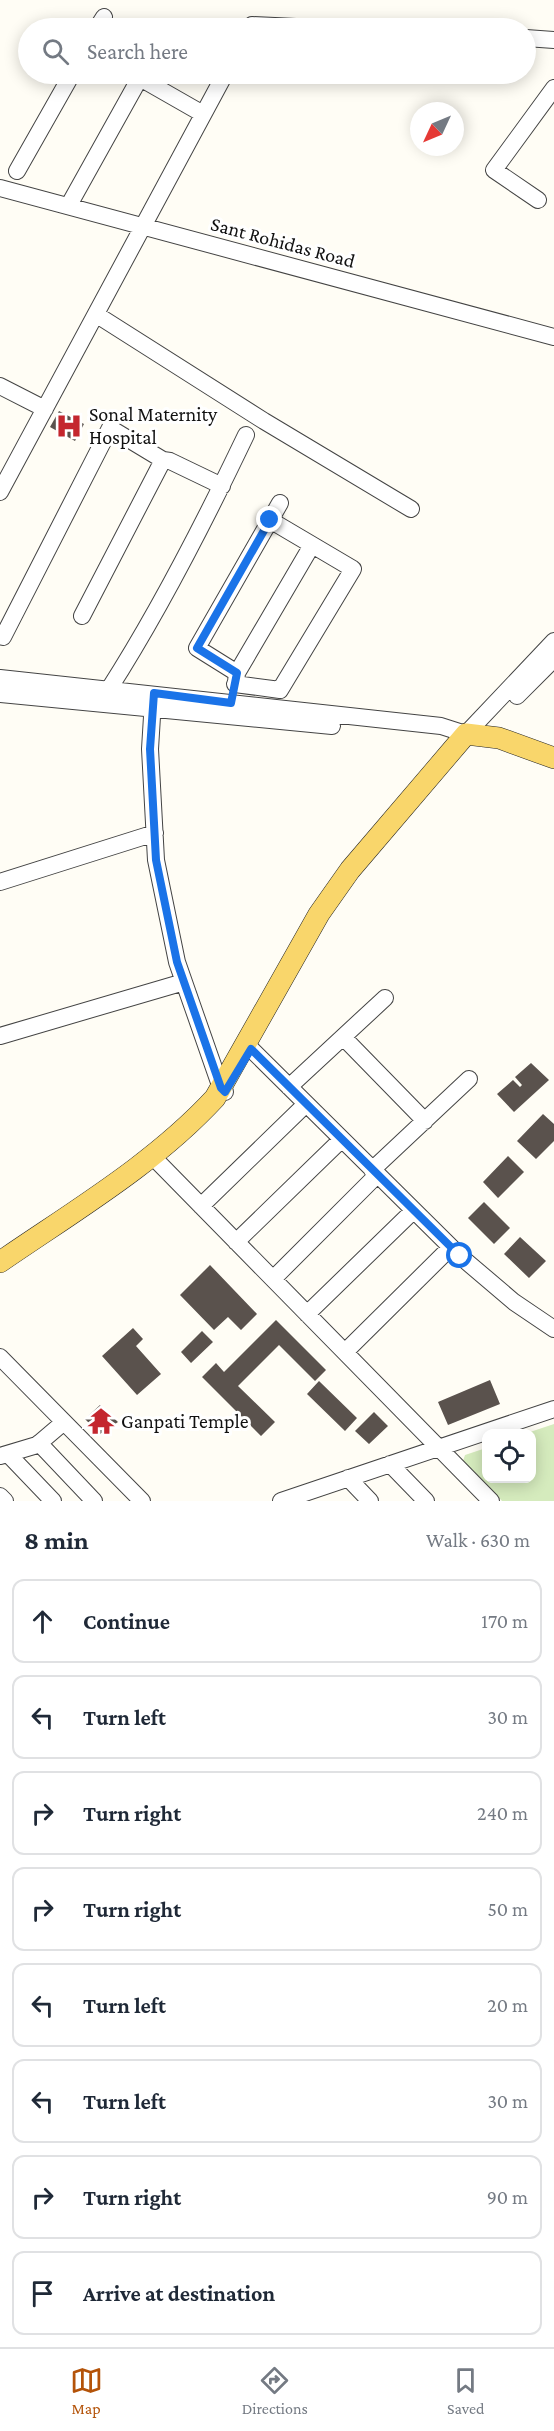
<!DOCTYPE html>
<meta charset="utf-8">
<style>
:root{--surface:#fff;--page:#f2f2f3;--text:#1f2937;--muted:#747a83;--line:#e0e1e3;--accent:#b45309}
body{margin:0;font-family:"Crimson Pro",serif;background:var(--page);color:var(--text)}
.controls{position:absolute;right:18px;bottom:18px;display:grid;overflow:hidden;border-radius:12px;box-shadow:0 3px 15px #0003}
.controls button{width:54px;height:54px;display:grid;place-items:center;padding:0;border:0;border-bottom:2px solid var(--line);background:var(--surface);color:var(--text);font:30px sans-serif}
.compass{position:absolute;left:410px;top:102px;width:54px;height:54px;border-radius:50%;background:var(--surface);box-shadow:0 3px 15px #0003;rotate:226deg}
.stop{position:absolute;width:18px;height:18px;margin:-14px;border:4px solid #1a73e8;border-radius:50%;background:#fff}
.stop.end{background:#1a73e8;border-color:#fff;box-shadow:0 2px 6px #0008}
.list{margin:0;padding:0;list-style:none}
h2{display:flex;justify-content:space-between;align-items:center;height:78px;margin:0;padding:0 24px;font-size:26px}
h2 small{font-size:20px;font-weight:400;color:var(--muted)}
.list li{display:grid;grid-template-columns:39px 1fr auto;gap:18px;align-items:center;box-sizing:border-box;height:84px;margin:0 12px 12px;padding:0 12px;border:2px solid var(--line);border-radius:12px}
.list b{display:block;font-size:22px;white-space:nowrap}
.list em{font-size:20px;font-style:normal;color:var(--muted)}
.icon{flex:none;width:33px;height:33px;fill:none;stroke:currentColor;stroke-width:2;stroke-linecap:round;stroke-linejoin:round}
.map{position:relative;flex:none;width:554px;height:1501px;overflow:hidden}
.search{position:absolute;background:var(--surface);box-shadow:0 3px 15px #0003;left:18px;right:18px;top:18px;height:66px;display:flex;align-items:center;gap:15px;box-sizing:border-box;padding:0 21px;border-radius:33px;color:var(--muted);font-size:22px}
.sheet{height:846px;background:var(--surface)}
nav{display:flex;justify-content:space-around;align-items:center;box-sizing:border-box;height:84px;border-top:2px solid var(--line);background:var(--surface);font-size:16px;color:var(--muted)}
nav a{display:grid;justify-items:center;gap:3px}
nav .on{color:var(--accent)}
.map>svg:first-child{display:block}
</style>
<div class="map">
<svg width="554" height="1501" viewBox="0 0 554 1501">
<rect width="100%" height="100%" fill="#fffdf5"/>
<!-- green -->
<path fill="#d5ebbd" d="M 554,1424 L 554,1501 L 502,1501 L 463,1461 L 465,1455 L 486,1448 L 486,1478 L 532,1478 L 532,1434 L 527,1433 Z"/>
<!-- building -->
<path fill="#5a524d" d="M 59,411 L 84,424 L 75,441 L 50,427 Z
M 531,1063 L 549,1080 L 514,1112 L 497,1094 L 513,1080 L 520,1087 L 522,1085 L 515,1077 Z
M 543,1114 L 554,1124 L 554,1141 L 536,1159 L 517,1141 Z
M 508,1156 L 524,1172 L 498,1198 L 483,1182 Z
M 484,1202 L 510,1228 L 494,1244 L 468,1218 Z
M 520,1237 L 546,1261 L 529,1278 L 504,1254 Z
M 210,1265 L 257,1314 L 241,1330 L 228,1317 L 214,1330 L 180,1295 Z
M 276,1320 L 326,1370 L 315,1381 L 279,1345 L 238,1386 L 275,1422 L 261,1436 L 202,1377 L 216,1363 L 224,1372 Z
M 133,1328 L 143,1339 L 136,1346 L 161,1374 L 137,1395 L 102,1356 Z
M 202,1331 L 213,1342 L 191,1363 L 181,1352 Z
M 490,1380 L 500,1404 L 448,1425 L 438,1402 Z
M 319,1381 L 357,1418 L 345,1431 L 307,1394 Z
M 100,1405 L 118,1422 L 100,1434 L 85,1419 Z
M 374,1412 L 388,1426 L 369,1444 L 355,1431 Z"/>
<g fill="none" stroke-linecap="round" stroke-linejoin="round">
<defs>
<path id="minor" d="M 97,28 L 104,17
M 250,28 L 252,25 L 317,28
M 526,38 L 554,40
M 133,74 L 203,114
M 17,171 L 72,74
M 0,188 L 554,337
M 538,200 L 494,170 L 554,88
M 69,205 L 142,74
M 97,315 L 264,421 L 411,509
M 0,386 L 45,409
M 0,492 L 225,74
M 82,616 L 163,460
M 0,636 L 3,637 L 110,428 L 163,460 L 170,461 L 222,486
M 237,673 L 197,648 L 280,503
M 0,678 L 441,726 L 466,734 L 554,641
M 236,682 L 237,673 L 312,545
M 235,684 L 280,690 L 353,569 L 270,520
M 109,689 C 161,608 205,521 246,435
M 0,694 L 332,726
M 517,696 L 554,659
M 153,700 L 150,749 L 156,860 L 177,962 L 221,1088 L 225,1092
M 0,882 L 155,833
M 0,1036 L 184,982
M 343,1037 L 425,1121
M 251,1049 L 460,1256 L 514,1302 L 554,1329
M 289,1087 L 385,998
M 156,1160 L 491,1501
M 372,1170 L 469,1079
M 201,1206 L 306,1104
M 236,1242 L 342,1139
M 273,1279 L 377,1175
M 307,1314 L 413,1211
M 345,1352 L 451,1247
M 0,1357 L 142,1501
M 39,1443 L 94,1501
M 8,1454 L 53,1501
M 0,1456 L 37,1445 L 64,1422
M 390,1464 L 426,1501
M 348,1478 L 370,1501
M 0,1496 L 5,1501
M 281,1501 L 554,1409"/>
<path id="major" d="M 0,1262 C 74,1211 154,1164 215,1098 L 319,914 L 350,870 L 466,734 L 499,738 L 554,758"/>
</defs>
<!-- minor casing -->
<use href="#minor" stroke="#444" stroke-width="18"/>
<!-- major casing -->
<use href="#major" stroke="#222" stroke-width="22"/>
<!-- minor -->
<use href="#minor" stroke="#fff" stroke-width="16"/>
<!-- major -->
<use href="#major" stroke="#f9d66b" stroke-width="21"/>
</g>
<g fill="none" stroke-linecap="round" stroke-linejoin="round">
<!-- route -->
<path stroke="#1a73e8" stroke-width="8" d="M 270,520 L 197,648 L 237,673 L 231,703 L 154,693 L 150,749 L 156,860 L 177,962 L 221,1088 L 225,1092 L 251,1049 L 460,1256"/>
</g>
<!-- icons -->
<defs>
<symbol id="hospital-bare" viewBox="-9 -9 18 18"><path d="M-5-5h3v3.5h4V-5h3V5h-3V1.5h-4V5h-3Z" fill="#c4262e" stroke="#fff" stroke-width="2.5" paint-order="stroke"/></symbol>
<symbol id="temple-bare" viewBox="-9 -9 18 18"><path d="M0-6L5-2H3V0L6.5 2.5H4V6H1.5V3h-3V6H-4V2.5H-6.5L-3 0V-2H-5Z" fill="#c4262e" stroke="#fff" stroke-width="2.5" paint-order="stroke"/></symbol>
</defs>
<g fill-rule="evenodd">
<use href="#hospital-bare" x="50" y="407" width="38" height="38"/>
<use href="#temple-bare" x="82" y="1402" width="38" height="38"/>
</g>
<g text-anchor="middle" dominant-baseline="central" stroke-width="6" stroke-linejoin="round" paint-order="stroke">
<!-- street labels -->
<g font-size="20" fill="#111" stroke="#fff">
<text transform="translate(283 242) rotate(15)">Sant Rohidas Road</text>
</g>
<!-- poi labels -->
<g font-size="20" fill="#111" stroke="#fff" text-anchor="start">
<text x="89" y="414">Sonal Maternity<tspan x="89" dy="23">Hospital</tspan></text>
<text x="121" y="1421">Ganpati Temple</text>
</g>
</g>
</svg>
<div class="controls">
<button><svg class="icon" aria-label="locate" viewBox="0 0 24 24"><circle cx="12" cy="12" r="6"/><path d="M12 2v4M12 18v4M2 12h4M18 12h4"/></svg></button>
</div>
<svg class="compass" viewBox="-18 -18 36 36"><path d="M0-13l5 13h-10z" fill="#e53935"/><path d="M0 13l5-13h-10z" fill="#747a83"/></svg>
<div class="stop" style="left:460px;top:1256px"></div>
<div class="stop end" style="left:270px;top:520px"></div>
<div class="search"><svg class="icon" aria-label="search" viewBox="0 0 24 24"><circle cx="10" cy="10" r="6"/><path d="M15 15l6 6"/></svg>Search here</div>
</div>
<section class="sheet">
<h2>8 min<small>Walk · 630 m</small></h2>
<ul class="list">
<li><svg class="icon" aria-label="ahead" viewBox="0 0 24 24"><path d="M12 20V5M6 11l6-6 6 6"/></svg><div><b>Continue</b></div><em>170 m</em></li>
<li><svg class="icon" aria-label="left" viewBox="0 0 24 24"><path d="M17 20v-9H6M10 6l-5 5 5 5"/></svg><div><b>Turn left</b></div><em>30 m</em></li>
<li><svg class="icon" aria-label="right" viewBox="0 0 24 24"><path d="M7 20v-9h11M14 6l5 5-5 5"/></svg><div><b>Turn right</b></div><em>240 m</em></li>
<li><svg class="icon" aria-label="right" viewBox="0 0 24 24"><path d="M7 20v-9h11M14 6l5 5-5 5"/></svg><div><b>Turn right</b></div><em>50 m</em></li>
<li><svg class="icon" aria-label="left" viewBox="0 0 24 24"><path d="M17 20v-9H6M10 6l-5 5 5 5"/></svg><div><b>Turn left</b></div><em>20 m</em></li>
<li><svg class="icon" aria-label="left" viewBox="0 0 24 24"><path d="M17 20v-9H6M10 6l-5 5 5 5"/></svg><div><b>Turn left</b></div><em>30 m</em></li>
<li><svg class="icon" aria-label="right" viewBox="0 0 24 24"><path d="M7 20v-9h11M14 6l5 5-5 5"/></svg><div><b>Turn right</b></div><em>90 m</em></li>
<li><svg class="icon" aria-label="arrive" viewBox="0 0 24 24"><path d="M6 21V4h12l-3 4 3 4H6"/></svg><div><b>Arrive at destination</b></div></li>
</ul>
</section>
<nav>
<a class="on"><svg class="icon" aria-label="map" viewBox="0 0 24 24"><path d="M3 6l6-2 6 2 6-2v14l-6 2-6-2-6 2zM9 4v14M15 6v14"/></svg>Map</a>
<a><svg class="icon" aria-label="directions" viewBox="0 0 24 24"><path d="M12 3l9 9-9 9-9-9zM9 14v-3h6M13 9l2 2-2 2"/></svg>Directions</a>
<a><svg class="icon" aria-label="saved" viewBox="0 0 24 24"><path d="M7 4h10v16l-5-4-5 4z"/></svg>Saved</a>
</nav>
